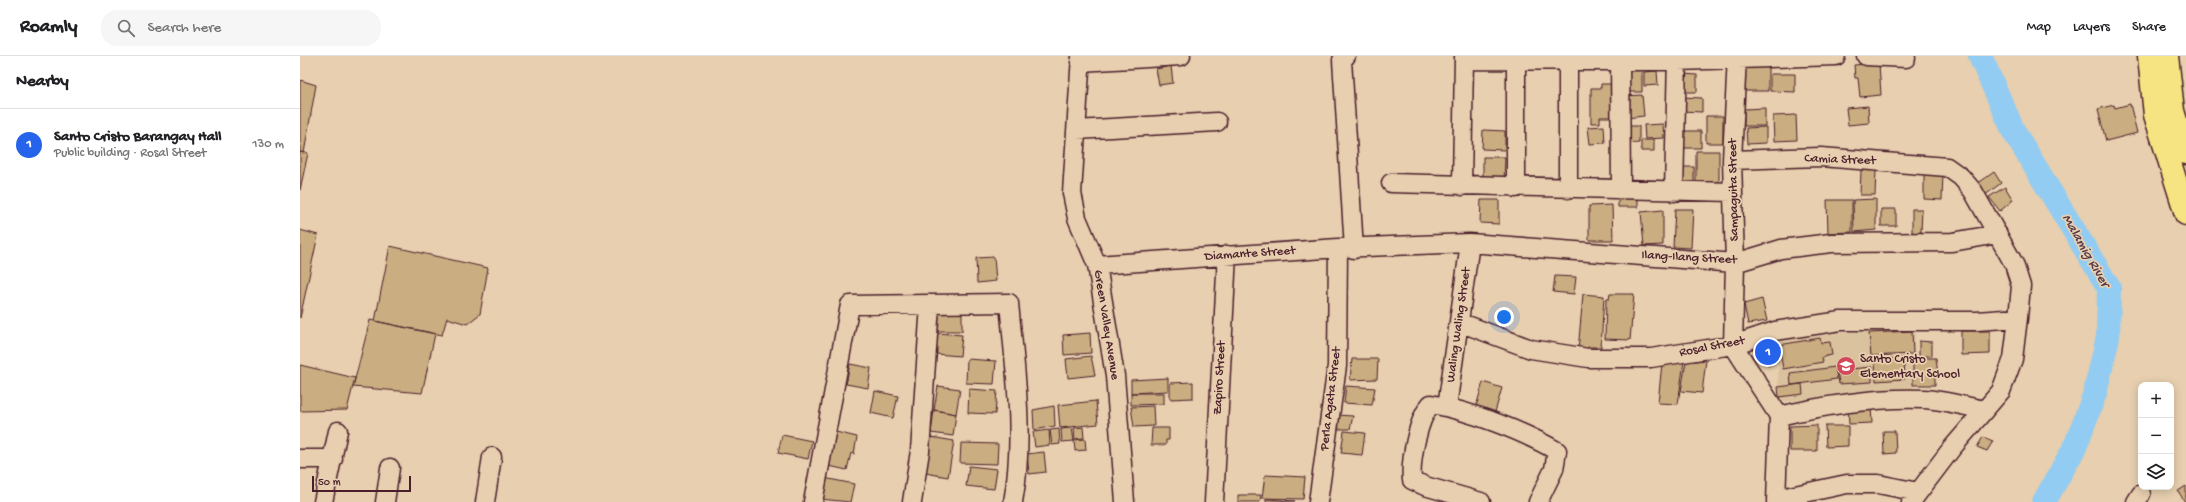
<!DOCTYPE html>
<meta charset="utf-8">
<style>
:root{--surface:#fff;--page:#f6f6f6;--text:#202124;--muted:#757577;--line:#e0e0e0;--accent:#2563eb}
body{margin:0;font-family:"Gochi Hand",sans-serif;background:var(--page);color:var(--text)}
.controls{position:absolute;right:12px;bottom:12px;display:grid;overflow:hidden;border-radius:8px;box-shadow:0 2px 10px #0003}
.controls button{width:36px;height:36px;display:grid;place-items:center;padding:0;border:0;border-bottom:1px solid var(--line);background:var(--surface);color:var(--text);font:20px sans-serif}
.scale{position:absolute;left:12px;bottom:10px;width:99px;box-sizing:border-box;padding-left:4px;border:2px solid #4a1f2b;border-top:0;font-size:11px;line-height:14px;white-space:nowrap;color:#4a1f2b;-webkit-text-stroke:3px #e7cfaf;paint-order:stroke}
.you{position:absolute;left:1204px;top:261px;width:14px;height:14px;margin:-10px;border:3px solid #fff;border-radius:50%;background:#1a73e8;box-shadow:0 0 0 6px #1a73e833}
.badge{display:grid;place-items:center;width:26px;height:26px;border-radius:50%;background:var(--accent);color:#fff;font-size:13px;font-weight:700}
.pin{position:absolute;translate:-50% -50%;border:2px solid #fff;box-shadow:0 1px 4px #0006}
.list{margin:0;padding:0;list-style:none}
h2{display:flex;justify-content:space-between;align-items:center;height:52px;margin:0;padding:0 16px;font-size:17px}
h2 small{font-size:13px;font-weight:400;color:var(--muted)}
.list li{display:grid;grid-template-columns:26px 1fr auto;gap:12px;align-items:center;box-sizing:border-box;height:72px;padding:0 16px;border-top:1px solid var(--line)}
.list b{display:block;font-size:15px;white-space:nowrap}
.list p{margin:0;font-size:13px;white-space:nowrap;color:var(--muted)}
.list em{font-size:13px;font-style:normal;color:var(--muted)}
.icon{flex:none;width:22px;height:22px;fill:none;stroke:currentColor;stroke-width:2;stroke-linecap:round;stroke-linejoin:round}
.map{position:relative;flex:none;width:1886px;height:446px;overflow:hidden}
header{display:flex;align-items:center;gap:24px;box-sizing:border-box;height:56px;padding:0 20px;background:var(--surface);border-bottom:1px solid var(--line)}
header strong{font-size:19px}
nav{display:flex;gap:22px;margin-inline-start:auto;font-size:14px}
.search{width:280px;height:36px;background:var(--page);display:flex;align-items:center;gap:10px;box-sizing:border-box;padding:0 14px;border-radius:16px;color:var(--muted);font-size:15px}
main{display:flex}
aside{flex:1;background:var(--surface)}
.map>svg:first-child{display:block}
</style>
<header>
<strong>Roamly</strong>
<div class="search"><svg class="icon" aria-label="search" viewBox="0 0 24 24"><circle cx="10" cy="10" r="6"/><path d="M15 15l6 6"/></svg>Search here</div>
<nav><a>Map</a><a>Layers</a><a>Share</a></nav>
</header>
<main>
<aside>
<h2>Nearby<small></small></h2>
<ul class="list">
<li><span class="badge">1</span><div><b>Santo Cristo Barangay Hall</b><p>Public building · Rosal Street</p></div><em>130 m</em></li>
</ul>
</aside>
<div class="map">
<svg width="1886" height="446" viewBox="0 0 1886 446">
<rect width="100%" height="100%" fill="#e7cfaf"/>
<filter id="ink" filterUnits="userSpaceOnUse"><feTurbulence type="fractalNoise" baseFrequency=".025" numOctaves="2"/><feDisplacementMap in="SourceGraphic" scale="8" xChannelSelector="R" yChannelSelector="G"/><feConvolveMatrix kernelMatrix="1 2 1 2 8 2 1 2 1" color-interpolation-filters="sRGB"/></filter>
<g filter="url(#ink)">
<!-- built -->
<path fill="#dbc29f" d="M 1615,270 L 1613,336 L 1479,346 L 1477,283 Z"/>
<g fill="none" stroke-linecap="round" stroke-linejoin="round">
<!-- river -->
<path stroke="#92ccf2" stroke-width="24" d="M 1680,0 L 1714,76 L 1809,232 L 1808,281 L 1795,337 L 1775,391 L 1744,446"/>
</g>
<!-- building -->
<path fill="#caad80" stroke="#4a1f2b" d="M 1579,7 L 1581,39 L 1560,41 L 1558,22 L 1555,22 L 1554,9 Z
M 871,10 L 873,27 L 859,29 L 856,13 Z
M 1322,10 L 1342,10 L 1342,36 L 1322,36 Z
M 1445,10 L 1468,10 L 1468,35 L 1445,35 Z
M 1357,15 L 1358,29 L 1344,30 L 1344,16 Z
M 1383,18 L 1397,19 L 1397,36 L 1383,36 Z
M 1470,18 L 1495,18 L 1495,36 L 1470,35 Z
M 0,24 L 16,29 L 4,97 L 0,96 Z
M 1301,28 L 1311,28 L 1311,61 L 1300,61 L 1300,67 L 1291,67 L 1291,32 L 1301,32 Z
M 1342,39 L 1344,60 L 1326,62 L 1324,40 Z
M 1381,41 L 1402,42 L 1402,56 L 1381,55 Z
M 1830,48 L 1837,77 L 1806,85 L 1798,53 L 1814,49 L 1815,52 Z
M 1568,50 L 1569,67 L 1548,69 L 1546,52 Z
M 1465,52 L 1465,70 L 1444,70 L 1444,53 Z
M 1496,59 L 1497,84 L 1474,85 L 1473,60 Z
M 1406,60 L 1423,60 L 1423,87 L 1406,87 Z
M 1363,68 L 1364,82 L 1345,83 L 1344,69 Z
M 1304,70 L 1305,87 L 1290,88 L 1288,71 Z
M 1323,70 L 1339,70 L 1339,87 L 1323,88 Z
M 1466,71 L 1466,87 L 1447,88 L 1446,72 Z
M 1183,74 L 1205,75 L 1205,94 L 1182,93 Z
M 1378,75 L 1401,75 L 1401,92 L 1378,92 Z
M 1341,84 L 1354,84 L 1354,95 L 1341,95 Z
M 1396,95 L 1419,95 L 1419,129 L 1396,130 Z
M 0,96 L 8,97 L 0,134 Z
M 1183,101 L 1205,101 L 1204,127 L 1183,127 Z
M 1381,111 L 1394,111 L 1394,128 L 1381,128 Z
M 1561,114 L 1576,114 L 1575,139 L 1560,139 Z
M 1694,116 L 1701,127 L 1684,140 L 1677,128 Z
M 1624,117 L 1643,118 L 1642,144 L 1624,143 Z
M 1705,131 L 1713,144 L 1700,155 L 1689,141 Z
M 1318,138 L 1338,138 L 1338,151 L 1318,151 Z
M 1576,143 L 1576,174 L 1554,176 L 1553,144 Z
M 1181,144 L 1199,144 L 1199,168 L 1180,167 Z
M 1527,144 L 1552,144 L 1552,176 L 1528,177 Z
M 1312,149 L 1313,184 L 1289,184 L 1289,150 Z
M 1375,153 L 1393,153 L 1391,192 L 1373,191 Z
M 1581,153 L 1596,153 L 1596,170 L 1581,170 Z
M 1612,153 L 1622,153 L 1621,176 L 1612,177 Z
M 1363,154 L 1363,189 L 1344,190 L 1341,156 Z
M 0,174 L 18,179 L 0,262 Z
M 90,190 L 188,212 L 180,258 L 167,268 L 147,262 L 142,279 L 75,265 Z
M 694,201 L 696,225 L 677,227 L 676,202 Z
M 1255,220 L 1276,221 L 1274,238 L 1253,236 Z
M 1283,238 L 1304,240 L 1301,291 L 1288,291 L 1287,295 L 1278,295 Z
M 1310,238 L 1334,238 L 1330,284 L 1305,283 L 1306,243 L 1309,243 Z
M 1462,243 L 1467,265 L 1448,268 L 1444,248 Z
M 637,255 L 662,255 L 662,275 L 637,275 Z
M 70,264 L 135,278 L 122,337 L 53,331 Z
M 1612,275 L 1613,298 L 1571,300 L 1569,277 Z
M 1661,275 L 1690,275 L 1690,298 L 1661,299 Z
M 637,277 L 662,279 L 660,300 L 636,298 Z
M 790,277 L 791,297 L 764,299 L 763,279 Z
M 1468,282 L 1478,305 L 1468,310 L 1458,286 Z
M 1520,282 L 1521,287 L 1530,286 L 1532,299 L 1522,301 L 1523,306 L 1483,313 L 1479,289 Z
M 1619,285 L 1632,286 L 1632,300 L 1619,300 Z
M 791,300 L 795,319 L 768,322 L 766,303 Z
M 1604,302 L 1605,323 L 1576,325 L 1575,304 Z
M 1613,302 L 1636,302 L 1638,319 L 1635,319 L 1635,329 L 1613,329 Z
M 667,303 L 696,305 L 694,328 L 666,327 Z
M 1052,303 L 1078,303 L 1077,323 L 1050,324 Z
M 1406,304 L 1402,337 L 1381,335 L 1386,306 Z
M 1384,305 L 1378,348 L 1358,347 L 1362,307 Z
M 550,308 L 571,312 L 568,332 L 546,328 Z
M 0,309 L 55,322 L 47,354 L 0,355 Z
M 1535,311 L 1537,323 L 1491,329 L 1490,317 Z
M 1572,311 L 1572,326 L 1539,328 L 1537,314 Z
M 868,322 L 868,335 L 831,337 L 831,324 Z
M 893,326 L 893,342 L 870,343 L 870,327 Z
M 1183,326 L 1202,332 L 1195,356 L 1176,351 Z
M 1502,328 L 1503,338 L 1479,341 L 1478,331 Z
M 638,330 L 660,333 L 656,358 L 634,354 Z
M 1046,330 L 1075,332 L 1072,349 L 1044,347 Z
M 669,333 L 697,335 L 695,358 L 668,357 Z
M 575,335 L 598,340 L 593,362 L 571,357 Z
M 831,337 L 864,337 L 864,348 L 831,349 Z
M 796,345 L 798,368 L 760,372 L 758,349 Z
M 754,350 L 755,370 L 734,374 L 733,354 Z
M 853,350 L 854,370 L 834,371 L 831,351 Z
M 1571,351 L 1572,367 L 1549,368 L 1548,352 Z
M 634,354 L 656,358 L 653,380 L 631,377 Z
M 1037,359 L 1053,360 L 1050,373 L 1035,373 Z
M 1517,369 L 1517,395 L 1490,395 L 1490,370 Z
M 1525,370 L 1548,370 L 1548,390 L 1526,391 Z
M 783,371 L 784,382 L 775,383 L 774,372 Z
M 772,372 L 774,385 L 762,386 L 761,373 Z
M 852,372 L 869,372 L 869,384 L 866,384 L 866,389 L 851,389 Z
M 759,373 L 760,388 L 752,389 L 750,374 Z
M 749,374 L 750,389 L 735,391 L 733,376 Z
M 1044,375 L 1065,377 L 1062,399 L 1041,397 Z
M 1583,375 L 1595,375 L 1596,397 L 1584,398 Z
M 536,376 L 557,381 L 554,398 L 551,397 L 547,414 L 529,410 Z
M 482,379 L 512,385 L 508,403 L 478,397 Z
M 631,381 L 654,385 L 648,421 L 625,417 Z
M 1683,381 L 1693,385 L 1687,395 L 1677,391 Z
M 785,383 L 786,394 L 775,395 L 774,384 Z
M 661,387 L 698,388 L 697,408 L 660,407 Z
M 744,396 L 746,416 L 729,418 L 727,398 Z
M 669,410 L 697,413 L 694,433 L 666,430 Z
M 965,419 L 1005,421 L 1003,443 L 962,442 Z
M 524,422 L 554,428 L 550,446 L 520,443 Z
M 1886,430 L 1886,446 L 1885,446 L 1878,435 Z
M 938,439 L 961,439 L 960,446 L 938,446 Z
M 966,443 L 995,445 L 966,446 Z"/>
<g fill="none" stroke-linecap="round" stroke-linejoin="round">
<defs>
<path id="minor" d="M 781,0 L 772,137 L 777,162 L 797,209 L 815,320 L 825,446
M 1046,0 L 1042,4 L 1054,193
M 1320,0 L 1321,134
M 1437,0 L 1432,104 L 1435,207 L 1433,289 L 1479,360 L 1476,446
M 1566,0 L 1606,2
M 1164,4 L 1377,5 L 1536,0
M 780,6 L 881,0
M 776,74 L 917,66
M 1432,104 L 1521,101 L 1647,111 L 1661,121 L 1673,135 L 1714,208 L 1721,230 L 1718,262 L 1713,303 L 1701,335 L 1652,392 L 1611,446
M 1091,127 L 1432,136
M 1162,130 L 1164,0
M 1216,132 L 1216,0
M 1268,133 L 1268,0
M 1374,136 L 1377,0
M 797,209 L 1038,192 L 1170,187 L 1435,207 L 1481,193 L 1531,187 L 1652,186 L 1698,178
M 1159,266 L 1231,293 L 1288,302 L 1351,302 L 1433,289 L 1475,275 L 1541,265 L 1677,265 L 1718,262
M 1147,351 L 1170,187
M 1479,360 C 1526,349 1574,341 1624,343 C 1643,344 1664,350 1684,354
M 0,403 L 33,403
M 1476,443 L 1547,428 L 1578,428 L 1618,436
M 23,446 L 38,375
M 85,446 L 90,412
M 185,446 L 192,401
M 513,446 L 550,249 L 709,247 C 715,313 725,380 713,446
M 612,446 L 620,395 L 630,249
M 914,446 L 927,199
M 1018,446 L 1037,310 L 1038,192
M 1181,446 L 1125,430 L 1112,424 C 1110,404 1118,363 1131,348 C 1170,355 1223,375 1257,395 L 1254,413 L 1238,446
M 1836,446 L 1841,438"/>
<path id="major" d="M 1849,0 L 1855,59 L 1886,158
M 1867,0 L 1873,55 L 1886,97"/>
</defs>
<!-- minor casing -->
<use href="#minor" stroke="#4a1f2b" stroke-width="21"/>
<!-- major casing -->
<use href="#major" stroke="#4a1f2b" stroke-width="25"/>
<!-- minor -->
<use href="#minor" stroke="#e7cfaf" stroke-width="18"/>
<!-- major -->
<use href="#major" stroke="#f6e381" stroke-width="22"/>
</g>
</g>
<!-- icons -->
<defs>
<symbol id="school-disc" viewBox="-11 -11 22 22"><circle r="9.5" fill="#d1495b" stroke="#e7cfaf"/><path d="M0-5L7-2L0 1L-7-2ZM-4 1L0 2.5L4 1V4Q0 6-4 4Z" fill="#fff"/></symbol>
</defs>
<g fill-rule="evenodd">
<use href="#school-disc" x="1535" y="299" width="22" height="22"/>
</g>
<g text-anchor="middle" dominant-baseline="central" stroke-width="3.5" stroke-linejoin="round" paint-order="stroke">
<!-- street labels -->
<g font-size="13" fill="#4a1f2b" stroke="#e7cfaf">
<text transform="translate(1540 104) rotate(2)">Camia Street</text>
<text transform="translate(1434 134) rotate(-91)">Sampaguita Street</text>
<text transform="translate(950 198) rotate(-4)">Diamante Street</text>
<text transform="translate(1389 202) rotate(3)">Ilang-Ilang Street</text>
<text transform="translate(806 269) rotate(81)">Green Valley Avenue</text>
<text transform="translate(1159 269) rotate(-82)">Waling Waling Street</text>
<text transform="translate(1412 291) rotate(-11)">Rosal Street</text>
<text transform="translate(920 322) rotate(-87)">Zapiro Street</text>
<text transform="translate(1031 343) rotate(-83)">Perla Agata Street</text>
</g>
<!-- poi labels -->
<g font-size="13" fill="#4a1f2b" stroke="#e7cfaf" text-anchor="start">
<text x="1560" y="303">Santo Cristo<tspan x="1560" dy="15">Elementary School</tspan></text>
</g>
<!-- water labels -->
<g font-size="14" font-style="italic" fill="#553949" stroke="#e7cfaf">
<text transform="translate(1785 195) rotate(60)">Malamig River</text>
</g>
</g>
</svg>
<div class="controls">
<button>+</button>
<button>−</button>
<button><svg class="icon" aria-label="layers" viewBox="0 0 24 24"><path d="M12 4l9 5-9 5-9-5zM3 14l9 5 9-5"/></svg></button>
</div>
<div class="scale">50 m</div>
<div class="you"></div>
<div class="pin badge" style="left:1468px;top:296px">1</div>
</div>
</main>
